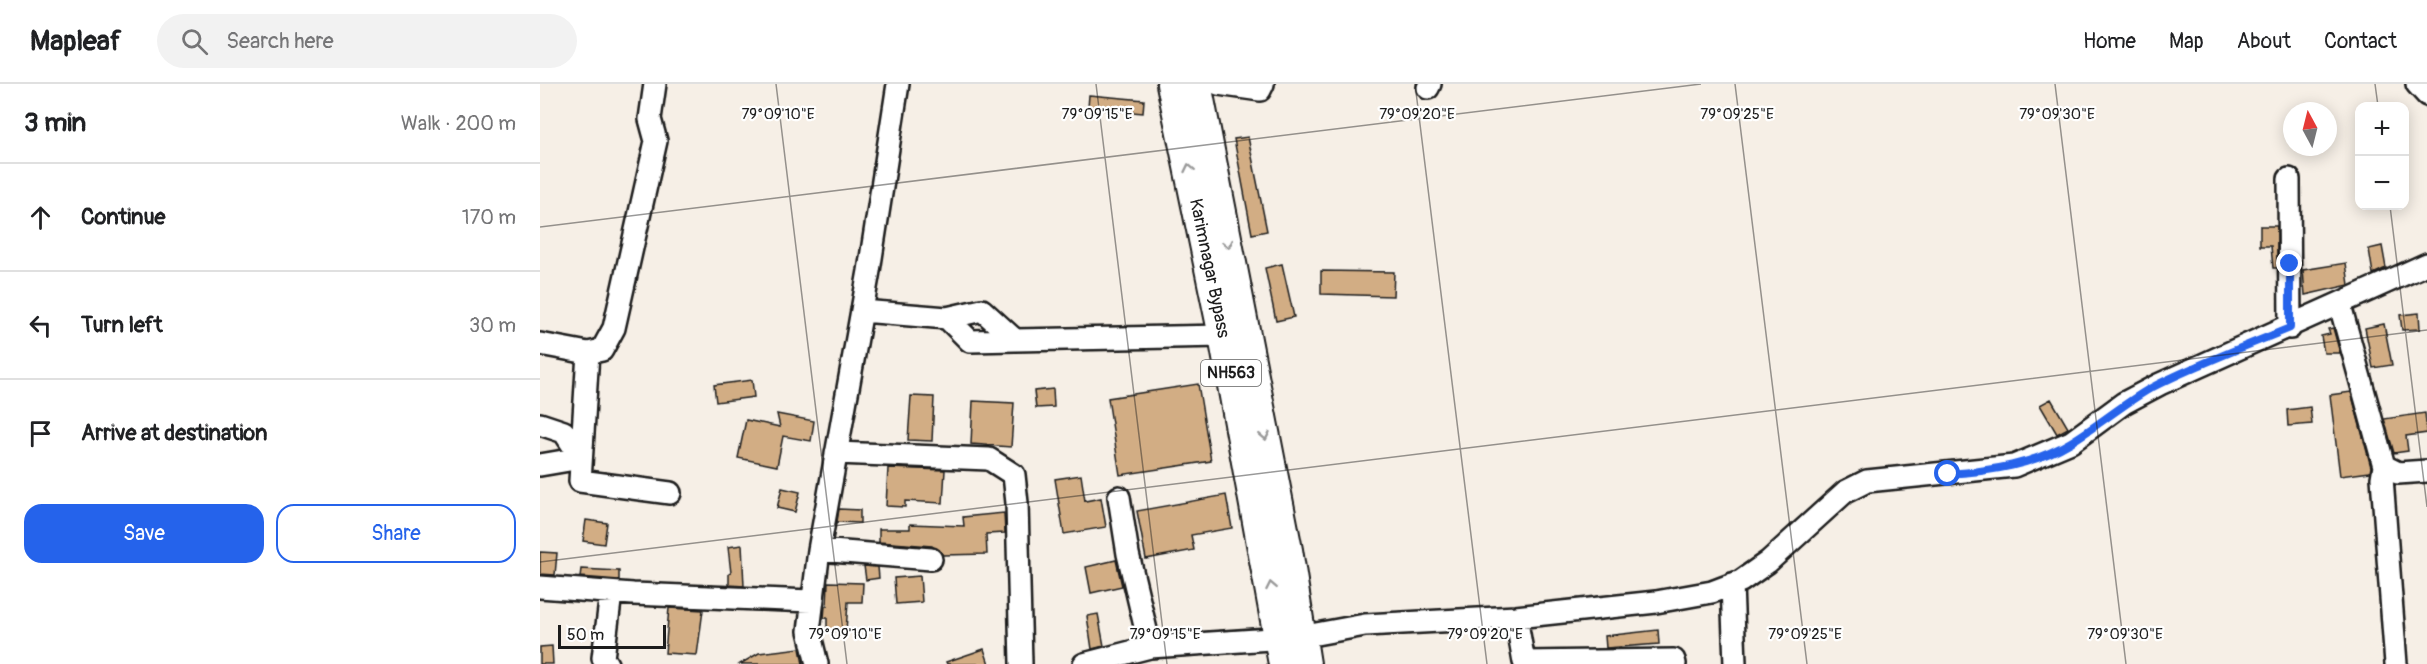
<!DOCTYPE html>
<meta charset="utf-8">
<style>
:root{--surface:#fff;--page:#f2f2f2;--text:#202124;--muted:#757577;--line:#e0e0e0;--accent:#2563eb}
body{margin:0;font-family:Pangolin,sans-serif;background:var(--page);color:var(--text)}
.controls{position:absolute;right:18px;top:18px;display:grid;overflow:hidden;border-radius:12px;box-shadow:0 3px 15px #0003}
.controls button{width:54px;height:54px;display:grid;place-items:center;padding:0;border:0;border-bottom:2px solid var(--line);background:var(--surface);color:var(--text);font:30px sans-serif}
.compass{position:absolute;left:1743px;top:18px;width:54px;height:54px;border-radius:50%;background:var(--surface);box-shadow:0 3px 15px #0003;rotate:353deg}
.scale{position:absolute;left:18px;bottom:15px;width:108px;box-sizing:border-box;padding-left:6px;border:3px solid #1c1c1c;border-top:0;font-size:16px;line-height:21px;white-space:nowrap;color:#1c1c1c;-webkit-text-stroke:4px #fff;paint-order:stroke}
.stop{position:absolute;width:18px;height:18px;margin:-14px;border:4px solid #2563eb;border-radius:50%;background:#fff}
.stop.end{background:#2563eb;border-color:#fff;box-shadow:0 2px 6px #0008}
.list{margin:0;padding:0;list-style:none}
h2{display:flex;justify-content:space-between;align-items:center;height:78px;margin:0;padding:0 24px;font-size:26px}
h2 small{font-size:20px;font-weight:400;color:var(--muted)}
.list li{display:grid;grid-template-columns:39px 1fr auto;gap:18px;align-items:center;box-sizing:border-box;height:108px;padding:0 24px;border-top:2px solid var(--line)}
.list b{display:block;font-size:22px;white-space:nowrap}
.list em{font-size:20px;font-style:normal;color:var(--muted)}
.actions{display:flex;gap:12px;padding:18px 24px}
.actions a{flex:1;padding:14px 0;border:2px solid var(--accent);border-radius:18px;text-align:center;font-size:21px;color:var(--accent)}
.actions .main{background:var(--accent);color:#fff}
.icon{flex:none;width:33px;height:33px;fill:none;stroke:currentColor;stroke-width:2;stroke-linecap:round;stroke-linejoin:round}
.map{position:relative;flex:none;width:1887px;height:580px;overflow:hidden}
header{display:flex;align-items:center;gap:36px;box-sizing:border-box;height:84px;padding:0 30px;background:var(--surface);border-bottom:2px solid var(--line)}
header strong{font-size:28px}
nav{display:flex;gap:33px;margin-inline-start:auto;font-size:21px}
.search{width:420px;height:54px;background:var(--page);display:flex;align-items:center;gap:15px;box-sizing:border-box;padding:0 21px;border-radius:33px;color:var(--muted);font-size:22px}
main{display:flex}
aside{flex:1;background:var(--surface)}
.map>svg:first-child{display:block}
</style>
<header>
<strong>Mapleaf</strong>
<div class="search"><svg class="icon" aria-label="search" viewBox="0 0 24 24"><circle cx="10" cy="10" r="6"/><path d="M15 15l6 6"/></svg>Search here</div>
<nav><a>Home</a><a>Map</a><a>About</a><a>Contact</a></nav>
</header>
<main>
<aside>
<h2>3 min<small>Walk · 200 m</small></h2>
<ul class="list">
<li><svg class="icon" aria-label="ahead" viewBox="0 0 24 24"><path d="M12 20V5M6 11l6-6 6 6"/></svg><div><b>Continue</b></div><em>170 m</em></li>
<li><svg class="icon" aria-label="left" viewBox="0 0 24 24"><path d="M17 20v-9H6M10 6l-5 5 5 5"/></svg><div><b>Turn left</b></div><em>30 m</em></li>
<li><svg class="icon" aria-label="arrive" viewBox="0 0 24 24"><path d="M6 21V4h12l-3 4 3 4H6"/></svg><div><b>Arrive at destination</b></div></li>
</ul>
<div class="actions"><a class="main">Save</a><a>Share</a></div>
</aside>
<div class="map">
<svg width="1887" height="580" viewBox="0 0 1887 580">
<rect width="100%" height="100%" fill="#f6efe6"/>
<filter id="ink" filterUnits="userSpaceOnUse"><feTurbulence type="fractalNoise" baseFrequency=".0167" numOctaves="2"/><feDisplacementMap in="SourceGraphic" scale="12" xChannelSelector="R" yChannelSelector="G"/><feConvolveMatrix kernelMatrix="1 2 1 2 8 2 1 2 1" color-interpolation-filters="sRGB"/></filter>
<g filter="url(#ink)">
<!-- building -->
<path fill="#d2ad84" stroke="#1c1c1c" stroke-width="1.5" d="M 549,11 L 604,16 L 603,29 L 548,24 Z
M 708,53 L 727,147 L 712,150 L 694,55 Z
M 1720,142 L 1737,142 L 1737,184 L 1733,184 L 1731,162 L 1720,162 Z
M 1842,162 L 1846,184 L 1833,190 L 1829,165 Z
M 1806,179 L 1809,201 L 1765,211 L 1763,186 Z
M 742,180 L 754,233 L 736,237 L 725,184 Z
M 781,187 L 854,188 L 853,212 L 781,210 Z
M 1879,229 L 1880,245 L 1862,246 L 1860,231 Z
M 1844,240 L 1852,281 L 1833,284 L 1825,244 Z
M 1793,244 L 1800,269 L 1784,269 L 1781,252 L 1790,250 L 1788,245 Z
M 212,296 L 214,313 L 176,318 L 174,301 Z
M 658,300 L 671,377 L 580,391 L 568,314 Z
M 513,305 L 514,323 L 496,324 L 494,307 Z
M 1811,308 L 1831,383 L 1830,388 L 1800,392 L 1790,311 Z
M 371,312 L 394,313 L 392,357 L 368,356 Z
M 1511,315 L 1528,344 L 1517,350 L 1500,321 Z
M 433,317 L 474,319 L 471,363 L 431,360 Z
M 1770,323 L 1772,340 L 1748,342 L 1747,326 Z
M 1885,329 L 1887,349 L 1866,352 L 1868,367 L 1854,369 L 1844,335 Z
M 237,330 L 274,337 L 271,357 L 243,352 L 237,382 L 198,374 L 206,336 L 240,343 Z
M 348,384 L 405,386 L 403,419 L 365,417 L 365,423 L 346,422 Z
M 541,391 L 545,417 L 561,414 L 566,443 L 524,450 L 515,395 Z
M 242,404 L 260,408 L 255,428 L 237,424 Z
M 686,411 L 692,444 L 651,451 L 654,466 L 606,475 L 597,427 Z
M 299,425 L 320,426 L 320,439 L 297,438 Z
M 464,429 L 465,449 L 446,450 L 447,470 L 403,471 L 392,462 L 339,458 L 339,445 L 370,445 L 370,440 L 424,442 L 423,433 Z
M 46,436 L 67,439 L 64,460 L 43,457 Z
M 202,461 L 204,502 L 189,501 L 189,490 L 191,489 L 188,463 Z
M 0,468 L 17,469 L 15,491 L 0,490 Z
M 576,476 L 582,502 L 551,509 L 546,483 Z
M 324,482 L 338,483 L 339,494 L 326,496 Z
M 41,485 L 79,487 L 79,496 L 40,493 Z
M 380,492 L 382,518 L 356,520 L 354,494 Z
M 288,498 L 323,499 L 322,518 L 308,518 L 306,547 L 287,547 L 287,534 L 284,534 L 285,522 L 287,522 Z
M 129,524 L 163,526 L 157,571 L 125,569 Z
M 558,530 L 564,562 L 552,565 L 547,532 Z
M 1118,546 L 1119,560 L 1066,564 L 1065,552 Z
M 12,562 L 13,580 L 0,580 L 0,563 Z
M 260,564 L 263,580 L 200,580 L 219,569 Z
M 444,565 L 449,580 L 407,580 L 406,578 Z"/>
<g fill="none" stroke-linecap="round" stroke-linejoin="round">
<defs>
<path id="minor" d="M 678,0 L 720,6 L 723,0
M 1877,0 L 1887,11
M 888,4 L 890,0
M 1749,95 L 1750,244
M 1800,221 L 1844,382 L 1858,389 L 1887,387
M 322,227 L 407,234
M 475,256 L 430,257 L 407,234 L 442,226 L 475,256 L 684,252
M 0,260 L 48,269 L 62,266 L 74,244 L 116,57 L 110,35 L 115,0
M 48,269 L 40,397 L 130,409
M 0,340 L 24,348 L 41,374 L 0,381
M 296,369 L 449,375 L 474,391 L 477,419 L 481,580
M 1844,382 L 1842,394 L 1856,580
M 579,413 L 588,470 L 610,563
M 279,466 L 329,187 L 358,0
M 1192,500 L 1195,580
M 0,503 L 93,510 L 271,517
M 976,533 L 984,578 L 1134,576 L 1135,580
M 67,580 L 63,574 L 71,509
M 277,580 L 269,547 L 279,466 L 391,475
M 544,580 L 610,563 L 760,553 L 825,541 L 976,533 L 1116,518 L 1172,508 L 1201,497 L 1228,478 L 1305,408 L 1327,397 L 1474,382 L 1531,358 L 1584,319 L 1620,300 L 1887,180"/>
<g id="highway">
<path id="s1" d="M 632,0 L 684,252 L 744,580"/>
<path d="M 656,0 L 747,466 L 765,580"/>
</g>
</defs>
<!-- minor casing -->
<use href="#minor" stroke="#1c1c1c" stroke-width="26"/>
<!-- highway casing -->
<use href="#highway" stroke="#1c1c1c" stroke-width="34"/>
<!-- minor -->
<use href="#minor" stroke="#fff" stroke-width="21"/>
<!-- highway -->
<use href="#highway" stroke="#fff" stroke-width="30"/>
</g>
<!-- one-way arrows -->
<defs><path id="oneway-chevron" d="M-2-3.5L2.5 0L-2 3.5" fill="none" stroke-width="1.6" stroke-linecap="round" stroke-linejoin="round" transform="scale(1.5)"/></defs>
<g stroke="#999">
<use href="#oneway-chevron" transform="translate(649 84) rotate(-102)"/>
<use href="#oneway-chevron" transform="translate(688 160) rotate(79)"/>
<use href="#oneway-chevron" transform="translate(725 352) rotate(79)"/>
<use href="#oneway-chevron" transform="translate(731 502) rotate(-101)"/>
</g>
</g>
<g fill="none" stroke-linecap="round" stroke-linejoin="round" filter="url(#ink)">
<!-- route -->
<path stroke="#2563eb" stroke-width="8" d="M 1408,390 C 1452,387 1493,381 1531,358 C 1559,341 1583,320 1611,304 C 1655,281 1704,263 1750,244 L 1750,180"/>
</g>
<!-- ticks -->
<path fill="none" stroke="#1c1c1c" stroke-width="1.5" stroke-opacity="0.45" d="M 236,0 L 307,580M 556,0 L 627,580M 875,0 L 947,580M 1195,0 L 1267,580M 1515,0 L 1586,580M 1835,0 L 1838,22M 1850,122 L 1887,423M 0,143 L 1161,0M 0,478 L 1887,246"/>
<g text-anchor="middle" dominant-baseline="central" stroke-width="4.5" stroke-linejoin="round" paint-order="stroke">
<!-- shield labels -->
<rect fill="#fff" stroke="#606060" stroke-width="1.5" x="661" y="276" width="60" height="26" rx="4.5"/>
<g font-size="16" font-weight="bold" fill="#1c1c1c">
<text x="691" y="289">NH563</text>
</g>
<!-- street labels -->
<g font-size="18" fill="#1c1c1c" stroke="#fff">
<text stroke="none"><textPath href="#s1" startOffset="188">Karimnagar Bypass</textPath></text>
</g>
</g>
<g font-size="15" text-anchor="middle" fill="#1c1c1c" stroke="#fff" stroke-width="4.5" stroke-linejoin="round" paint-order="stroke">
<text x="238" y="35">79°09'10"E</text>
<text x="557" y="35">79°09'15"E</text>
<text x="877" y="35">79°09'20"E</text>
<text x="1197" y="35">79°09'25"E</text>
<text x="1517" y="35">79°09'30"E</text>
<text x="305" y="555">79°09'10"E</text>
<text x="625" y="555">79°09'15"E</text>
<text x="945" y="555">79°09'20"E</text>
<text x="1265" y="555">79°09'25"E</text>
<text x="1585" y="555">79°09'30"E</text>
</g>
</svg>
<div class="controls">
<button>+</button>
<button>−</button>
</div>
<svg class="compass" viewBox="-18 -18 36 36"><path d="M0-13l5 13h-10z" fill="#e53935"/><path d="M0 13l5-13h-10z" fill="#757577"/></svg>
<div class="scale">50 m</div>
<div class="stop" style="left:1408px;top:390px"></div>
<div class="stop end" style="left:1750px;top:180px"></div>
</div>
</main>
